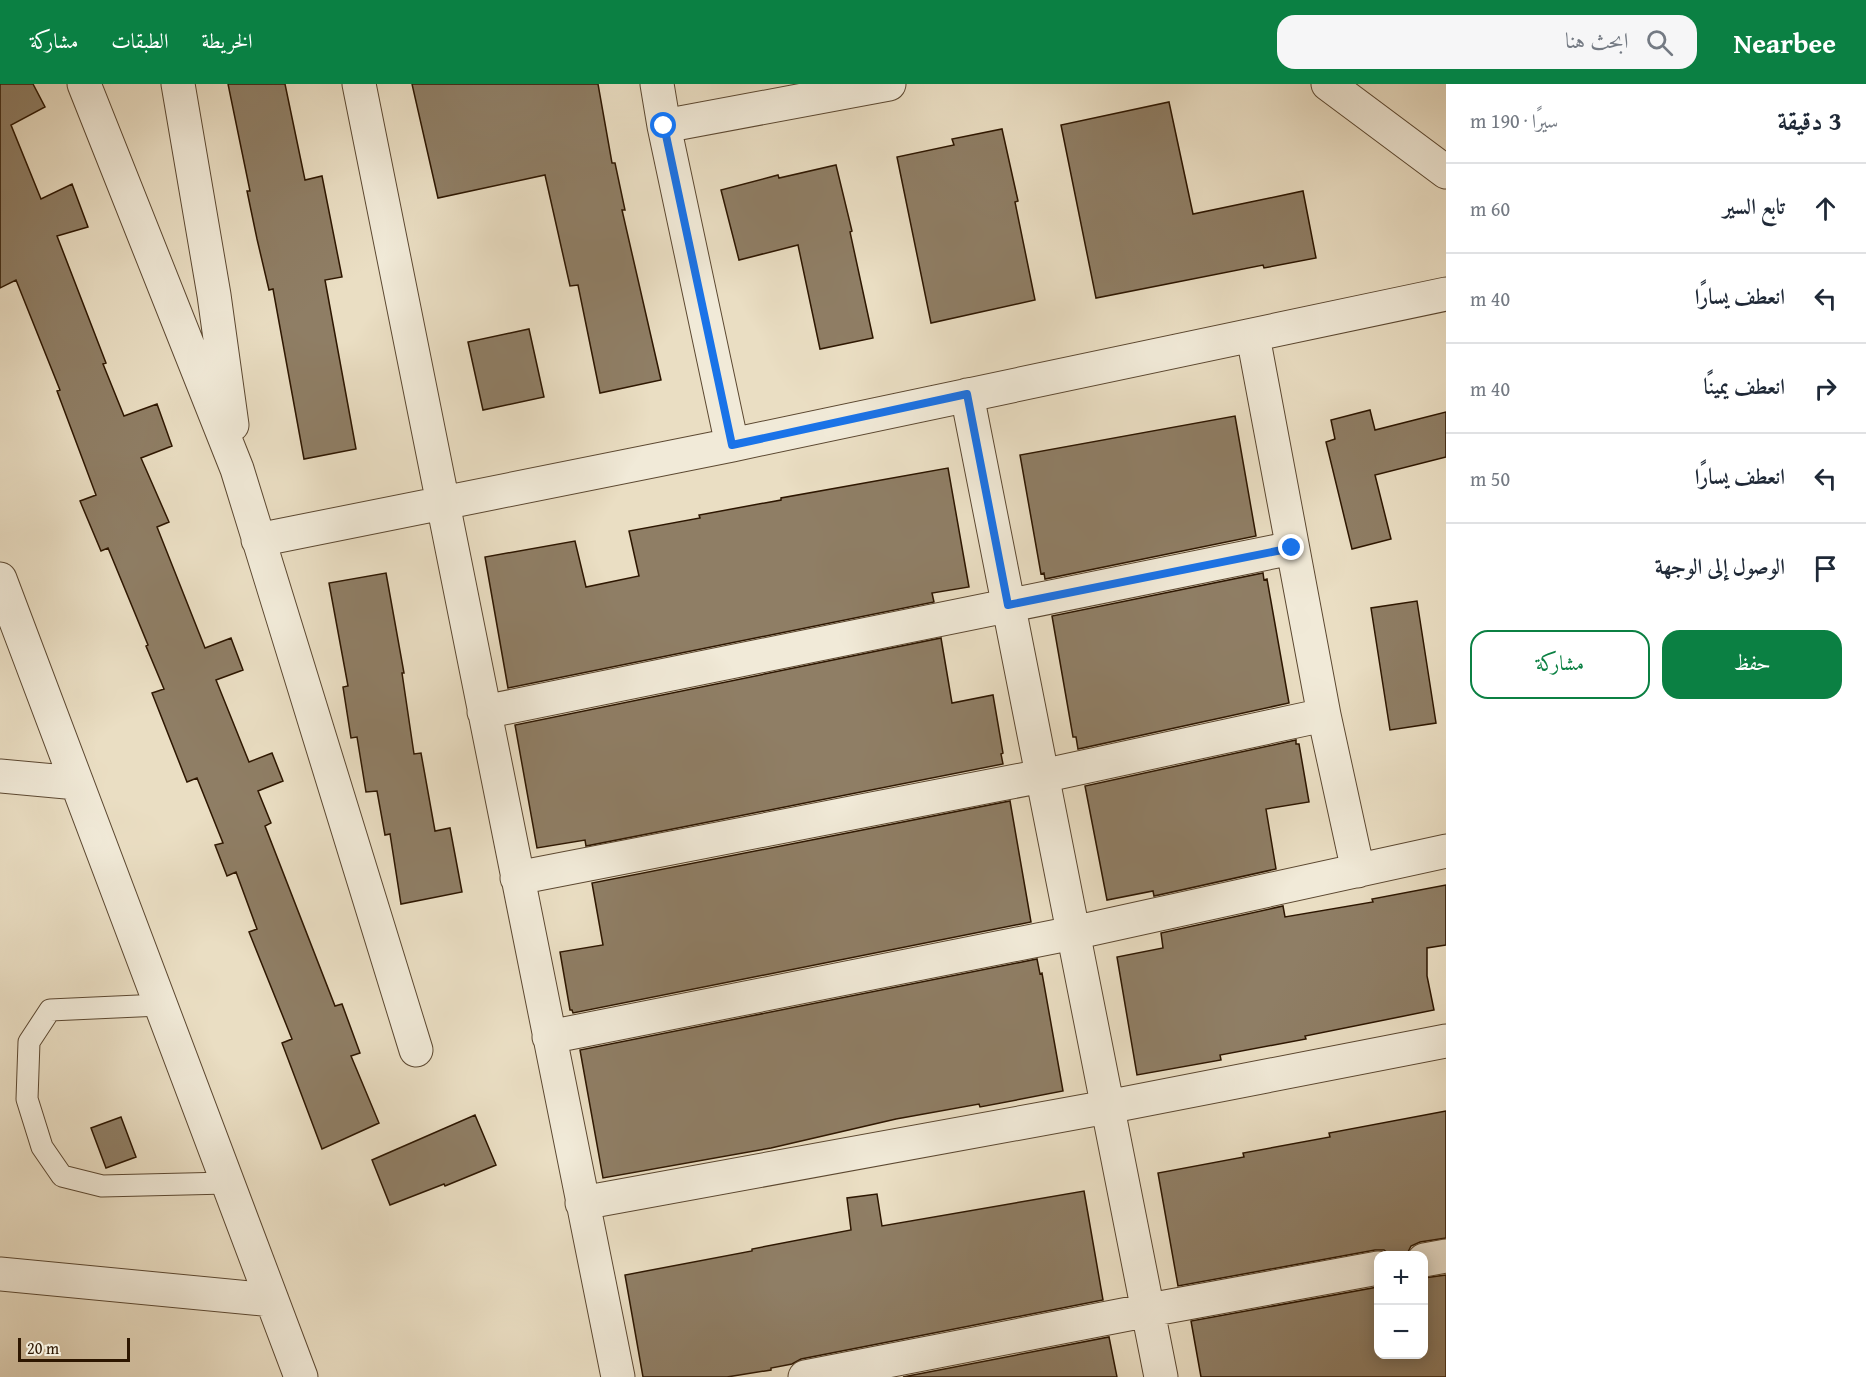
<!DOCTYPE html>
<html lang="ar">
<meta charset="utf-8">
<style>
:root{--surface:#fff;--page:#f6f6f7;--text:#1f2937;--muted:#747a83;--line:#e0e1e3;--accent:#0b8043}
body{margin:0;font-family:"Gentium Book Plus",Amiri,serif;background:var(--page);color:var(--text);direction:rtl}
.controls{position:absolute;right:18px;bottom:18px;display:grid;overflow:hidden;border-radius:12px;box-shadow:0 3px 15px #0003}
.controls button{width:54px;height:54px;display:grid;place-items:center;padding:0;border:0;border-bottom:2px solid var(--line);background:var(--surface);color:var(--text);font:30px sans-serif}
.scale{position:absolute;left:18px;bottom:15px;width:112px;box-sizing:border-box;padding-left:6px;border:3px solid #2d1600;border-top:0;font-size:16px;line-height:21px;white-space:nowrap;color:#2d1600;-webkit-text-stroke:4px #f1ead8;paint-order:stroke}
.stop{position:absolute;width:18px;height:18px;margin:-14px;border:4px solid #1a73e8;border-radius:50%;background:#fff}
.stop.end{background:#1a73e8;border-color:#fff;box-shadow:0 2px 6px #0008}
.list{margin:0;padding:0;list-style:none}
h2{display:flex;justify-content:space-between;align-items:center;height:78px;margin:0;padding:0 24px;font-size:26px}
h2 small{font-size:20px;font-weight:400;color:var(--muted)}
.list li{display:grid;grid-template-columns:39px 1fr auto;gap:18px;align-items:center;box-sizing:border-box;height:90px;padding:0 24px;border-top:2px solid var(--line)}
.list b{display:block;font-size:22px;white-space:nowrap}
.list em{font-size:20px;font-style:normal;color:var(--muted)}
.actions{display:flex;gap:12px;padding:18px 24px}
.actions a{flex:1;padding:14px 0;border:2px solid var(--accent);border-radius:18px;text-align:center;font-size:21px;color:var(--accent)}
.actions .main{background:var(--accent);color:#fff}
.icon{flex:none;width:33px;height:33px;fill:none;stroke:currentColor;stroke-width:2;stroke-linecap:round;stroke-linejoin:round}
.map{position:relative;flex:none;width:1446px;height:1293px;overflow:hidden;direction:ltr}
header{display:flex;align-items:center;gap:36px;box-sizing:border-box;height:84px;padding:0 30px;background:var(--accent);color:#fff}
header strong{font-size:28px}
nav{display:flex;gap:33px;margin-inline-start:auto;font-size:21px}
.search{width:420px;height:54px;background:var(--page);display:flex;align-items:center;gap:15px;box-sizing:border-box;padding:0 21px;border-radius:18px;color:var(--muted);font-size:22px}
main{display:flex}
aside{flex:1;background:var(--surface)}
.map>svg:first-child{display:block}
</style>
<header>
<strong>Nearbee</strong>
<div class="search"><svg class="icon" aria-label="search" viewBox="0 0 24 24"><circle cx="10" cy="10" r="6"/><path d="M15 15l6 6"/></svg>ابحث هنا</div>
<nav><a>الخريطة</a><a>الطبقات</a><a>مشاركة</a></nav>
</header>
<main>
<aside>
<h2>3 دقيقة<small>سيرًا · 190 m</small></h2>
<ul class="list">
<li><svg class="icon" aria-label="ahead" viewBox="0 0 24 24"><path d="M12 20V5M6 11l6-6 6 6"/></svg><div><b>تابع السير</b></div><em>60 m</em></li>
<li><svg class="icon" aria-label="left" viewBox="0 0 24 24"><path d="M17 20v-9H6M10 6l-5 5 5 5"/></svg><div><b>انعطف يسارًا</b></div><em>40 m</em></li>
<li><svg class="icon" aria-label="right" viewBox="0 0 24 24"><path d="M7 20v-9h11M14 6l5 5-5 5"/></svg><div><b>انعطف يمينًا</b></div><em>40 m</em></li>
<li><svg class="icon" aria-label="left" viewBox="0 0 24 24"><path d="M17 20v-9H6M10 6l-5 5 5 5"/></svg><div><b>انعطف يسارًا</b></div><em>50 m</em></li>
<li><svg class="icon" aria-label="arrive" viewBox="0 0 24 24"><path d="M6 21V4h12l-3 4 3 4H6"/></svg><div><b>الوصول إلى الوجهة</b></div></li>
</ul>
<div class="actions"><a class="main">حفظ</a><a>مشاركة</a></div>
</aside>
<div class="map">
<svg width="1446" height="1293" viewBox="0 0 1446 1293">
<rect width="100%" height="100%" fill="#eadec3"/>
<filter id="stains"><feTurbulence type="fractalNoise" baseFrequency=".00333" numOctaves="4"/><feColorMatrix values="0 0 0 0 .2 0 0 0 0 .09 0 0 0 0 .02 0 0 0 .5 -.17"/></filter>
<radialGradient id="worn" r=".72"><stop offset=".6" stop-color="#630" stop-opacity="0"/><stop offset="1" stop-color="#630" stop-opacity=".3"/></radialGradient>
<!-- building -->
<path fill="#8f7e65" stroke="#2d1600" stroke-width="1.5" d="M 0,0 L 33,0 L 45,23 L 11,41 L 41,115 L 72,100 L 88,143 L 57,152 L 106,279 L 103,280 L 124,332 L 157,320 L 172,362 L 141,374 L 169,438 L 157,443 L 205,564 L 231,554 L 243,586 L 216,596 L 249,678 L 272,669 L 283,697 L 258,707 L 271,739 L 265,742 L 335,922 L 342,920 L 360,969 L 351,972 L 379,1039 L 322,1065 L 282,959 L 292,955 L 249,848 L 257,845 L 236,788 L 227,792 L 215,761 L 223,759 L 197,694 L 187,698 L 152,609 L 164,605 L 146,562 L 148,561 L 108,464 L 101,467 L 80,417 L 96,411 L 57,307 L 60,306 L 16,196 L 0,204 Z
M 228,0 L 285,0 L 305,96 L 322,92 L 342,193 L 325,196 L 356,365 L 304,375 L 273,205 L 269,206 L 257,155 L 247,107 L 250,107 Z
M 412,0 L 598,0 L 612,79 L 615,79 L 625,126 L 622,126 L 661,296 L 600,309 L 578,201 L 570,202 L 545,91 L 438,114 Z
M 1169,18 L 1193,130 L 1303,107 L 1316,174 L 1264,184 L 1263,181 L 1096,214 L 1061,41 Z
M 1002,45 L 1018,117 L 1015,118 L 1035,216 L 931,239 L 897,73 L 954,61 L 952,55 Z
M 836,81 L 852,147 L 850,148 L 873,254 L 820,265 L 798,161 L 739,176 L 721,106 L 778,91 L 779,94 Z
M 529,245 L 544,313 L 483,326 L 468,258 Z
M 1370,326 L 1375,346 L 1446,328 L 1446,373 L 1375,391 L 1391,455 L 1352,465 L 1326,358 L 1335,355 L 1331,336 Z
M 1235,332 L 1256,452 L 1045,495 L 1044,489 L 1041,490 L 1020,371 Z
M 948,384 L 969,503 L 932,509 L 934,518 L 508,604 L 485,473 L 575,457 L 586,503 L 639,492 L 629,447 L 700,434 L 699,431 L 781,416 L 781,414 Z
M 386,489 L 404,589 L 402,589 L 414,670 L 421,669 L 435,747 L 450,744 L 462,808 L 401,820 L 390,750 L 385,751 L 377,707 L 366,708 L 357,653 L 351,654 L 343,603 L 348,602 L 329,499 Z
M 1263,489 L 1264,496 L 1267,495 L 1289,619 L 1078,665 L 1076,653 L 1073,653 L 1052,532 Z
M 1417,517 L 1436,639 L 1390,646 L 1371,524 Z
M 941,554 L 952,619 L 993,611 L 1003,669 L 1001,670 L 1003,680 L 586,762 L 585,756 L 537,764 L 515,641 Z
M 1296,656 L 1296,660 L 1299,660 L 1309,718 L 1266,725 L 1276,785 L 1154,812 L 1153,807 L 1107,816 L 1085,702 Z
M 1010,717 L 1031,838 L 573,929 L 572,926 L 570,926 L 560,868 L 603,861 L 592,799 Z
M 1446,801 L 1446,861 L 1427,864 L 1427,892 L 1434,926 L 1305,952 L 1306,955 L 1220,971 L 1221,976 L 1137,991 L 1117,873 L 1163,864 L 1161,849 L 1283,822 L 1285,833 L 1373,818 L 1372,815 Z
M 1037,875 L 1040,890 L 1042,889 L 1063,1007 L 980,1023 L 979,1020 L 896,1035 L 771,1064 L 603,1094 L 580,966 Z
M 1446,1027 L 1446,1154 L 1420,1158 L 1411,1162 L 1406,1172 L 1392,1172 L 1384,1166 L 1375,1166 L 1178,1202 L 1158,1089 L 1244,1073 L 1243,1069 L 1330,1053 L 1329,1049 Z
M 475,1031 L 496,1081 L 445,1102 L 444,1100 L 390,1121 L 372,1076 Z
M 121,1033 L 136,1073 L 106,1084 L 91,1044 Z
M 1084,1107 L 1103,1216 L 801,1275 L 792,1280 L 771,1284 L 771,1286 L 727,1293 L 643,1293 L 625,1191 L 752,1167 L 752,1165 L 851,1146 L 847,1114 L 877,1110 L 882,1142 Z
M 1446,1191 L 1446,1293 L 1201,1293 L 1191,1237 L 1378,1203 L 1378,1270 L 1424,1270 L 1424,1194 Z
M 1109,1253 L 1117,1293 L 903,1293 Z"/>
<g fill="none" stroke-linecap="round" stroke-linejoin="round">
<defs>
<path id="lane" d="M 160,921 L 50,926 L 29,958 L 27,1015 L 42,1063 L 62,1092 L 102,1102 L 227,1099"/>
<path id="street" d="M 84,0 L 237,385 L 416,966
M 178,0 L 214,211 L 232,341
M 359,0 L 618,1293
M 657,0 L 664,42 L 732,361
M 1328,0 L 1446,88
M 664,42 L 889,0
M 1253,252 L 1324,631 L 1358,787
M 967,311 L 1161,1293
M 258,456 L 732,361 L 1446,210
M 0,495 L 301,1293
M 484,628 L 1292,464
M 0,692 L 77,699
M 517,794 L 1042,692 L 1324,631
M 549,953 L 1073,849 L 1446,767
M 582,1119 L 1107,1023 L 1446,957
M 1424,1176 L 1446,1172
M 0,1190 L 272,1216
M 805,1293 L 1149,1226 L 1378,1184"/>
</defs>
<!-- lane casing -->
<use href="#lane" stroke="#5c4831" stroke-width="23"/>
<!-- street casing -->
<use href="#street" stroke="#5c4831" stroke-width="35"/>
<!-- lane -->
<use href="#lane" stroke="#f1ead8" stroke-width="21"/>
<!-- street -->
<use href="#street" stroke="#f1ead8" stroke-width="33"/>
</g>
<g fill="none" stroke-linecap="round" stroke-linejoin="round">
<!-- route -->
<path stroke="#1a73e8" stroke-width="8" d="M 664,42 L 732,361 L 967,310 L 1008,521 L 1292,464"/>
</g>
<rect width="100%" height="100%" filter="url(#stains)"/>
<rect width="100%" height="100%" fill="url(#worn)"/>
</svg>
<div class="controls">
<button>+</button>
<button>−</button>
</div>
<div class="scale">20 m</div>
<div class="stop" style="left:664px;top:42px"></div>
<div class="stop end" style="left:1292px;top:464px"></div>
</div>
</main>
